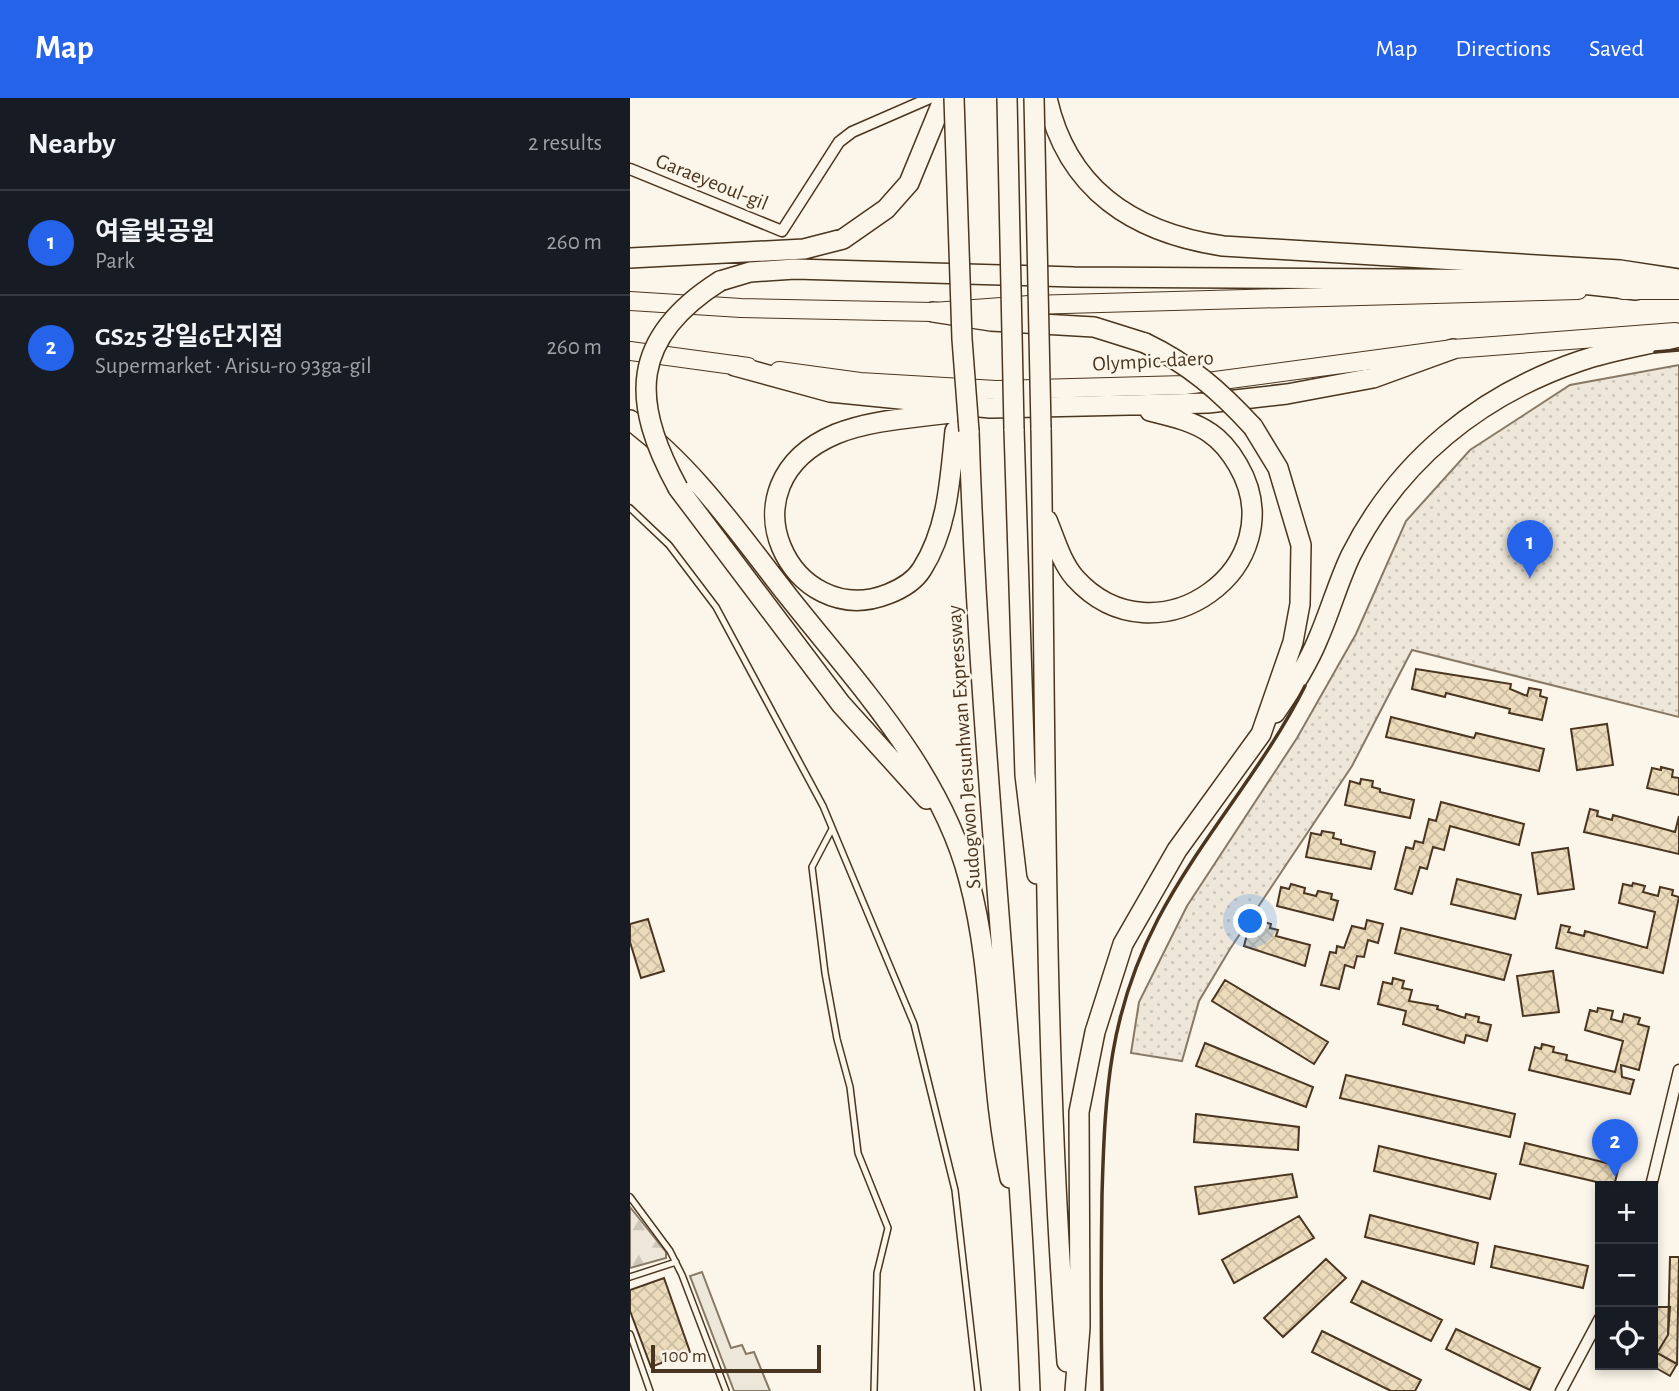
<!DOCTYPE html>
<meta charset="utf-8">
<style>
:root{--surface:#171b24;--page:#20242c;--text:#f1f3f6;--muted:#9ea1a6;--line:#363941;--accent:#2563eb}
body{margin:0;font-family:"Alegreya Sans","Noto Sans KR",sans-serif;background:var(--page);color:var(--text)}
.controls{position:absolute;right:21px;bottom:21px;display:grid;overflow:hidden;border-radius:0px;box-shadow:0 4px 10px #0003}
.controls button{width:63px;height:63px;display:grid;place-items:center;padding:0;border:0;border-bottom:2px solid var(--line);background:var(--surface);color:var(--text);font:35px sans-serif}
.scale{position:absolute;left:21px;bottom:18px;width:170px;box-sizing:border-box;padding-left:7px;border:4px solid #4a3520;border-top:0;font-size:19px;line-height:24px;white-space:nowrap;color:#4a3520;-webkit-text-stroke:5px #fbf6e9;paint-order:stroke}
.you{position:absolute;left:621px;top:824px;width:24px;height:24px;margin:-18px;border:5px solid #fff;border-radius:50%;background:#1a73e8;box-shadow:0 0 0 10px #1a73e833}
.badge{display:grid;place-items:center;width:46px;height:46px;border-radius:50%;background:var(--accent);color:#fff;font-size:23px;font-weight:700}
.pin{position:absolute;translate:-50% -58px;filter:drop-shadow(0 2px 4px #0008)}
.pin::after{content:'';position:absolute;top:37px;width:24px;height:21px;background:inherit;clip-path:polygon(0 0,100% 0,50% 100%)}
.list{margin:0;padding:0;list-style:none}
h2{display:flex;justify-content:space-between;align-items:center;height:91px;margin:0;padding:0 28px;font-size:30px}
h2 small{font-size:23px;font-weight:400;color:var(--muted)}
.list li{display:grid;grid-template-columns:46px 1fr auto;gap:21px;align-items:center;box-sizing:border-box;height:105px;padding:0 28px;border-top:2px solid var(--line)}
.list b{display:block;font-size:26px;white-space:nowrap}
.list p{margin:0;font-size:23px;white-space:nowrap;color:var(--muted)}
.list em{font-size:23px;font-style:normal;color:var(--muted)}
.icon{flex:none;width:38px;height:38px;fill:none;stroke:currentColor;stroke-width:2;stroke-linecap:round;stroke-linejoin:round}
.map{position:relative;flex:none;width:1049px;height:1293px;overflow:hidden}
header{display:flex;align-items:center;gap:42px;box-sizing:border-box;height:98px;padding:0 35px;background:var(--accent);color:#fff}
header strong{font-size:33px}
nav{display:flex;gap:38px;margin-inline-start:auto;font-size:24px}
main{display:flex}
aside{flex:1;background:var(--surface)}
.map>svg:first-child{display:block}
</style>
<header>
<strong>Map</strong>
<nav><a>Map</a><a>Directions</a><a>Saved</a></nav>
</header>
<main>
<aside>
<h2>Nearby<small>2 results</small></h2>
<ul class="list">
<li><span class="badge">1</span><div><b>여울빛공원</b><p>Park</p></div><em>260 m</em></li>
<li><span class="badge">2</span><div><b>GS25 강일6단지점</b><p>Supermarket · Arisu-ro 93ga-gil</p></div><em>260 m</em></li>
</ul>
</aside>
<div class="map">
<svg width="1049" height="1293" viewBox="0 0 1049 1293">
<defs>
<pattern id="forest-firs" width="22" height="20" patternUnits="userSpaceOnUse" patternTransform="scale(1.75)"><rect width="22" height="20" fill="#ede6d9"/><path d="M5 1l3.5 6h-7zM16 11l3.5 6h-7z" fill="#cdc6ba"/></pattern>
<pattern id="park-dots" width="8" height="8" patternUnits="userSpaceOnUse" patternTransform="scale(1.75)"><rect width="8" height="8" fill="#ede6d9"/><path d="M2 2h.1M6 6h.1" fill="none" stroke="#cdc6ba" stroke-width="1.8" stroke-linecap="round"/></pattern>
<pattern id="building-cross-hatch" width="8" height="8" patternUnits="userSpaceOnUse" patternTransform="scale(1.75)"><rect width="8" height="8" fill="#ecdcbc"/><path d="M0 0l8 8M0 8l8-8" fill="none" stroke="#ccbda1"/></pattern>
</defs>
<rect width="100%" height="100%" fill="#fbf6e9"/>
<!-- forest -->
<path fill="url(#forest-firs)" stroke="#887966" stroke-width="2" d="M 0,1109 L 36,1154 L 36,1160 L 0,1170 Z"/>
<!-- park -->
<path fill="url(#park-dots)" stroke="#887966" stroke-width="2" d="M 1049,267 L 1049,619 L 782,552 L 722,668 L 600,851 L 569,903 L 552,963 L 501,955 L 509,904 L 557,808 L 667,640 L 726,536 L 776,423 L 840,352 L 940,287 Z"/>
<!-- parking -->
<path fill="#ede7d9" stroke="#887966" stroke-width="2" d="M 72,1174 L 101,1250 L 112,1247 L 116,1256 L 124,1254 L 140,1293 L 104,1293 L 60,1178 Z"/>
<!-- building -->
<path fill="url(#building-cross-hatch)" stroke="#4a3520" stroke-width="2" d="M 786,571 L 881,586 L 880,591 L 897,598 L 899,590 L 911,592 L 910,598 L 917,600 L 912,622 L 879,615 L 880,611 L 816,595 L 815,599 L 782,591 Z
M 761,619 L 844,640 L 846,635 L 914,651 L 909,673 L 756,639 Z
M 977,626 L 983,667 L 947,672 L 941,631 Z
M 1031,669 L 1043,672 L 1042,679 L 1049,680 L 1049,697 L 1017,690 L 1022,670 L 1031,672 Z
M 731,681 L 743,683 L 742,689 L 750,691 L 750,694 L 784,702 L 780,720 L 715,707 L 720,683 L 730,686 Z
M 811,704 L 894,726 L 889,747 L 820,728 L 814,752 L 803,749 L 797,771 L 790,769 L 782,796 L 765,791 L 776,749 L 783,751 L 785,743 L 793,745 L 799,721 L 806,723 Z
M 960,711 L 968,713 L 967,718 L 982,722 L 983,717 L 1045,734 L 1049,718 L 1049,756 L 954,734 Z
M 692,733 L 704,735 L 703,740 L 711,742 L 711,746 L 745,754 L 741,771 L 676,759 L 681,735 L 691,737 Z
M 938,750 L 944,791 L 908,796 L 902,755 Z
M 827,781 L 891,797 L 885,821 L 821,806 Z
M 1003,785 L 1015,788 L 1013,794 L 1028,798 L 1030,789 L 1043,792 L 1042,797 L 1049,799 L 1033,875 L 926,850 L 931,827 L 940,829 L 938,834 L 954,838 L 955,833 L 1017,850 L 1025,814 L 989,805 L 993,786 L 1002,788 Z
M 661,786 L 675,790 L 674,795 L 686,798 L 688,793 L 702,796 L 701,801 L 708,803 L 703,822 L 647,808 L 651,789 L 659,791 Z
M 18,821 L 34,873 L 11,880 L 0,844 L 0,826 Z
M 737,822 L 753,826 L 748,845 L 738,842 L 734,859 L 727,858 L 724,870 L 715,867 L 709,891 L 691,887 L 700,854 L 706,855 L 707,848 L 714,850 L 722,828 L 735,831 Z
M 630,823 L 641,826 L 640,830 L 648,832 L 646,838 L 680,847 L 675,868 L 614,848 L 620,825 L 629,827 Z
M 771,830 L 881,857 L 874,882 L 765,855 Z
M 923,873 L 929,914 L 893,918 L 887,878 Z
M 763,880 L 774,883 L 772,890 L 782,892 L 779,903 L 808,908 L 807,911 L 835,920 L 836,916 L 849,919 L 848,924 L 861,927 L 857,943 L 836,937 L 834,945 L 773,926 L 776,913 L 748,906 L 753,884 L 762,886 Z
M 595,882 L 698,944 L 684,966 L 582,903 Z
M 968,910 L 983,913 L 981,921 L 992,924 L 994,916 L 1010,920 L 1008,926 L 1019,929 L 1009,972 L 991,967 L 992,979 L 1004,982 L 1000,996 L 899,972 L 905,949 L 911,951 L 912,946 L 924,949 L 923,954 L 937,957 L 936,962 L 985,974 L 993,943 L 955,932 L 960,912 L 967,914 Z
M 575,945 L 683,989 L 676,1009 L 566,968 Z
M 716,977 L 885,1016 L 880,1039 L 710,1000 Z
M 566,1016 L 669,1029 L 668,1052 L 564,1044 Z
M 895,1045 L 989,1068 L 984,1088 L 890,1066 Z
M 749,1048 L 866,1076 L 860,1101 L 744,1073 Z
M 662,1076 L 667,1099 L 569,1116 L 565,1089 Z
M 740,1117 L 848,1145 L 844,1166 L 735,1139 Z
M 669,1118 L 684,1140 L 604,1185 L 592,1162 Z
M 865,1148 L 958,1168 L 953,1190 L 861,1169 Z
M 1040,1159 L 1049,1159 L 1047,1266 L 1027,1255 L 1038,1237 Z
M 696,1161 L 716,1180 L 653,1239 L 634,1220 Z
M 34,1180 L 60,1254 L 21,1269 L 0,1213 L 0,1192 Z
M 732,1183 L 812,1222 L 801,1243 L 721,1204 Z
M 1023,1209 L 1040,1209 L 1038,1237 L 1027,1255 L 1047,1266 L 1040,1278 L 1021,1267 Z
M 826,1231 L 910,1270 L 900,1292 L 816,1251 Z
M 692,1233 L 791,1282 L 785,1293 L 761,1293 L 682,1254 Z"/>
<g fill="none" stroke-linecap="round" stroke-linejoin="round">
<defs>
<path id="service" d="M 0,410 L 39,447 L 86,509 L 193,708 L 284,926 L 325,1092 L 348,1293
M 202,731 L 182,769 L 195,875 L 207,941 L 220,989 L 228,1055 L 258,1130 L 247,1175 L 244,1293
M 0,1099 L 40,1153 L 52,1177 L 96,1293
M 0,1179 L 46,1164
M 0,1236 L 20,1293"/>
<path id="minor" d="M 0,71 L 152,133 L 209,44 L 222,34 L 300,0
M 1021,1088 L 1049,972
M 931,1293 L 970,1220"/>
<path id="trunk" d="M 993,192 L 1049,192
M 0,203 L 111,210 L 303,214 L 399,207 L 948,192
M 0,253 L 118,269
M 149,273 L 230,284 L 366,292 L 555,287 L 823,251 L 1045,234"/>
<path id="motorway" d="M 417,0 C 437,92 504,135 593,148 L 990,172 L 1049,181
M 0,160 L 174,151 L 213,141 L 256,111 L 279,85 L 314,0
M 90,183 L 120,174 L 165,171 L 444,179 L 916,182 L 1006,192
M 303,214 L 361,223 L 464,229 L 515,245
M 105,268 L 200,294 L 360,310 L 499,307 L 578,305 L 657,296 L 743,280 L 823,251
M 0,322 C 64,369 110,437 158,498 C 226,584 311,673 339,782 C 365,879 358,982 380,1080
M 411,330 C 416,641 413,954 437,1264
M 384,331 L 395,677 L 407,776
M 325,333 C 320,381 318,430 292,471 C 284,484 271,491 258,496 C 162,534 87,386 206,336 C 243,321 287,320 326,314
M 339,333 C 349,654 388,972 400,1293
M 48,390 L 211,606 L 297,701
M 417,422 C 425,441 431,464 445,480 C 526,570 667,468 608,367 C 601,355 592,343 580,335 C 563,323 540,318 520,313
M 645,615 C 662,591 677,568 688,541 C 700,514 708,484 721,457 C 769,362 850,297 950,263 C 982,252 1017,247 1049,239
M 445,1293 L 450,1229 L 449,1014 L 465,934 L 493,846 L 547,752 L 631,636 L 663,544 L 670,506 L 671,447 L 648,370 L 623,329"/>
</defs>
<!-- service casing -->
<use href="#service" stroke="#4a3520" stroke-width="8"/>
<!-- minor casing -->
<use href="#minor" stroke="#4a3520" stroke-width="13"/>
<!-- trunk casing -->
<use href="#trunk" stroke="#4a3520" stroke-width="20"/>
<!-- motorway casing -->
<use href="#motorway" stroke="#4a3520" stroke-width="22"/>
<!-- service -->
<use href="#service" stroke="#fbf6e9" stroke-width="5"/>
<!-- minor -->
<use href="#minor" stroke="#fbf6e9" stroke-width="10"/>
<!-- trunk -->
<use href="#trunk" stroke="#fbf6e9" stroke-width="18"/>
<!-- motorway -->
<use href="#motorway" stroke="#fbf6e9" stroke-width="19"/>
<defs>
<path id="motorway-bridge" d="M 324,0 L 332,241 L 339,333
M 377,0 L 384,331
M 404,0 L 411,330
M 515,245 C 559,266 590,293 623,329
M 48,390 C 0,303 0,240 90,183"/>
</defs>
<!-- motorway-bridge casing -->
<use href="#motorway-bridge" stroke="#4a3520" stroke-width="22" stroke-linecap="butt"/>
<!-- motorway-bridge -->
<use href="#motorway-bridge" stroke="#fbf6e9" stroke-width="19"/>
<!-- wall -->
<path stroke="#4a3520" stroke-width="3.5" d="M 1025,254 L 1049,252
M 472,1293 C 471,1228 471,1163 472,1097 C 475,993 479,915 528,821 C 571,739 634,670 675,588"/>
</g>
<g text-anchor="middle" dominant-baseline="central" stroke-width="5" stroke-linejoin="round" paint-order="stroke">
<!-- street labels -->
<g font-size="21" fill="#4a3520" stroke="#fbf6e9">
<text transform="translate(82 84) rotate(22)">Garaeyeoul-gil</text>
<text transform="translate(523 263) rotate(-3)">Olympic-daero</text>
<text transform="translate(334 649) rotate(-94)">Sudogwon Je1sunhwan Expressway</text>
</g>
</g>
</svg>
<div class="controls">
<button>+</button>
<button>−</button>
<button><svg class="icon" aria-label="locate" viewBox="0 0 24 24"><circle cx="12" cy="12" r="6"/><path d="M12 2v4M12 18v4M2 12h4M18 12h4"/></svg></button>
</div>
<div class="scale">100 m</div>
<div class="you"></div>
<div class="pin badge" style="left:900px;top:480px">1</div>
<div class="pin badge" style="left:985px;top:1079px">2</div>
</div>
</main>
